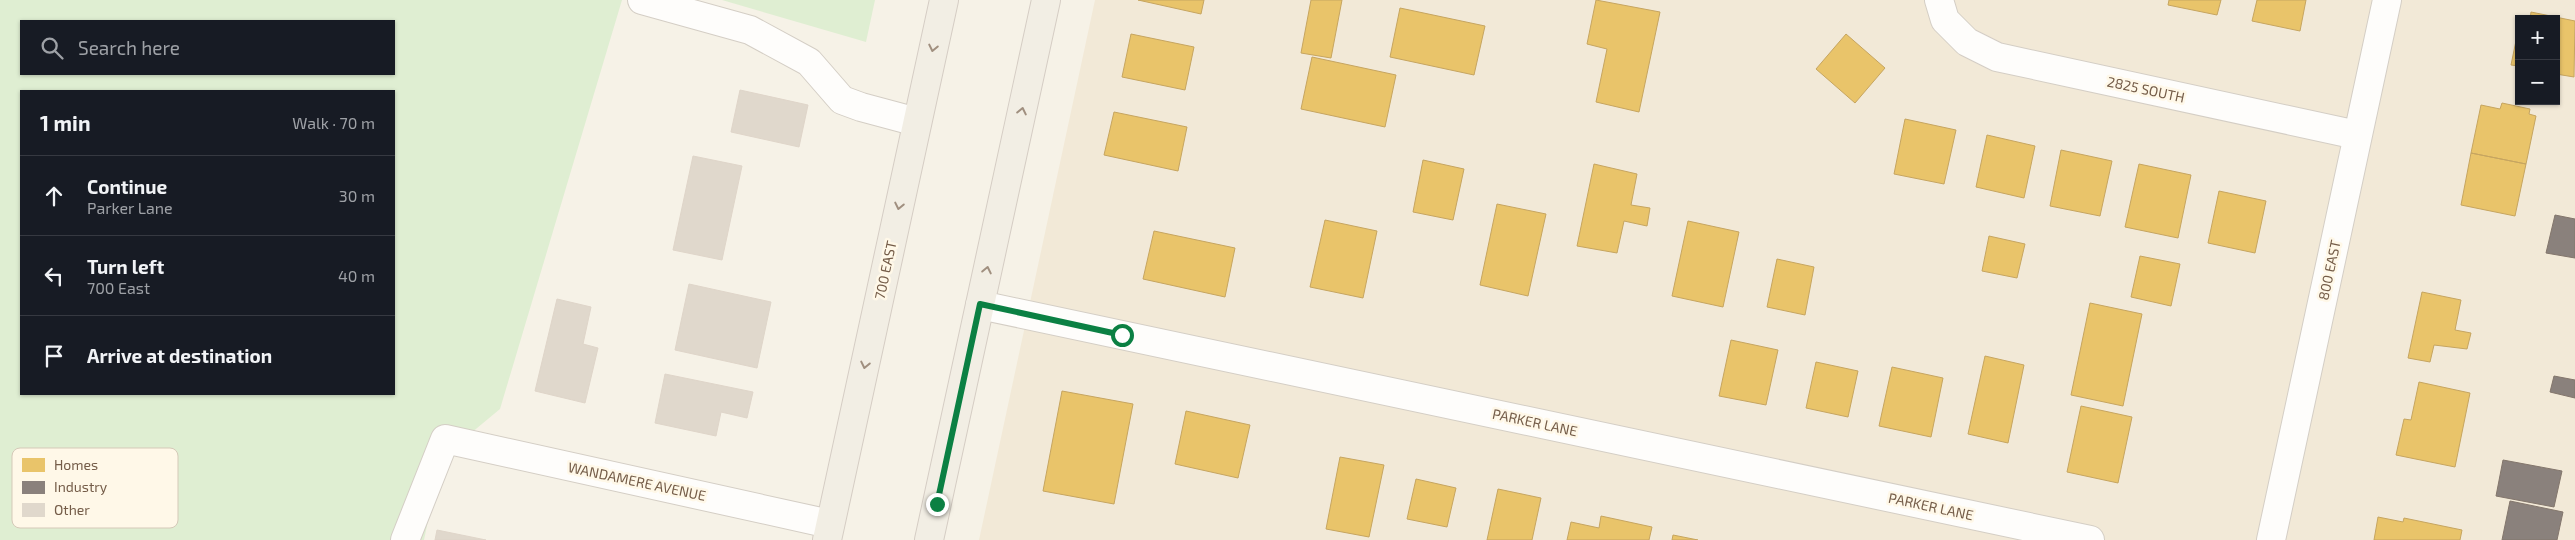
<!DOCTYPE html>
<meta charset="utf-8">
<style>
:root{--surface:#171b24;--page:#20242c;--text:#f1f3f6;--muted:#9ea1a6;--line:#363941}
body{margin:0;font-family:"Exo 2",sans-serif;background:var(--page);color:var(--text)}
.controls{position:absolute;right:15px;top:15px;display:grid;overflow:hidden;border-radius:0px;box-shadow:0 1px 4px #0004}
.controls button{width:45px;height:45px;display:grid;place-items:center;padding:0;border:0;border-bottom:1px solid var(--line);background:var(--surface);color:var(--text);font:25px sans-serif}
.stop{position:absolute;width:15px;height:15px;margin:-11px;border:4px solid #0b8043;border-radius:50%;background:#fff}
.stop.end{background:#0b8043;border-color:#fff;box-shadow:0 1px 5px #0008}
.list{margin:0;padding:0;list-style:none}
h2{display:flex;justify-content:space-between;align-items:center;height:65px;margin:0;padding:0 20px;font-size:21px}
h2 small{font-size:16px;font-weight:400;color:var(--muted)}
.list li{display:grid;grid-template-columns:32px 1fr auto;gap:15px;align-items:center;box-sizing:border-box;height:80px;padding:0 20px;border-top:1px solid var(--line)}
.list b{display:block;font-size:19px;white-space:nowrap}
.list p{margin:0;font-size:16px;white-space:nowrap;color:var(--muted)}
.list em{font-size:16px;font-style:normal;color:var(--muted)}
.icon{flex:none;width:28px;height:28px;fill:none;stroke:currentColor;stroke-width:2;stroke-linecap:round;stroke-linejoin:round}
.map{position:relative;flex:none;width:2575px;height:540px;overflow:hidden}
.search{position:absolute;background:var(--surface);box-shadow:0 1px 4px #0004;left:20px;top:20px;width:375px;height:55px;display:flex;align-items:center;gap:12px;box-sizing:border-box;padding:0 18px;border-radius:0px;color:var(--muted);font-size:19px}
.panel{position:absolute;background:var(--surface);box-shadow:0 1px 4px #0004;left:20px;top:90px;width:375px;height:305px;border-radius:0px}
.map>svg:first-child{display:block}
</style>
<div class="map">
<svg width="2575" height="540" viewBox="0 0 2575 540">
<rect width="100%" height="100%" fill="#f6f2e7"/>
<!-- residential -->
<path fill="#f2e9d7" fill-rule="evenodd" d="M 1095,0 L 2575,0 L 2575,540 L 979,540 ZM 2519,19 L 2556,19 L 2556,101 L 2519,101 Z"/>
<!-- green -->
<path fill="#dfeed2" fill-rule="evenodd" d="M 0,0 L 622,0 L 500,409 L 441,458 L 424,540 L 0,540 ZM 21,21 L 394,21 L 394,74 L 21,74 ZM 21,91 L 394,91 L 394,394 L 21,394 Z
M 722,0 L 875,0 L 866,42 Z"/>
<!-- homes -->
<path fill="#e9c46a" stroke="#c6a560" d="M 1138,0 L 1204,0 L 1201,14 Z
M 1311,0 L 1342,0 L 1331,58 L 1301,53 Z
M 1596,0 L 1660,12 L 1639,112 L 1596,102 L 1607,49 L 1587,44 Z
M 2169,0 L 2221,0 L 2217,15 L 2168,5 Z
M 2257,0 L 2306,0 L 2300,31 L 2252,21 Z
M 1400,8 L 1485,26 L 1474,75 L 1390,57 Z
M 2531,12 L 2575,21 L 2574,77 L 2556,74 L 2556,19 L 2530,19 Z
M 1131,34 L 1194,47 L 1185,90 L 1122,77 Z
M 1846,34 L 1885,68 L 1855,103 L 1816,69 Z
M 2517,36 L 2519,36 L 2519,66 L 2511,65 Z
M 1312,57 L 1396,75 L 1385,127 L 1301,109 Z
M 2502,103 L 2530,109 L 2529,114 L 2536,116 L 2526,164 L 2471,153 L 2481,105 L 2500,109 Z
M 1114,112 L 1187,127 L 1178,171 L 1104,155 Z
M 1905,119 L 1956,130 L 1944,184 L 1894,174 Z
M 1987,135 L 2035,146 L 2024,198 L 1976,187 Z
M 2061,150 L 2112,161 L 2100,216 L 2050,206 Z
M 2471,153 L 2526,164 L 2515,216 L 2461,205 Z
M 1423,160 L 1464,169 L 1453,220 L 1413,212 Z
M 1594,164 L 1637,174 L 1631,205 L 1650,208 L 1647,226 L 1624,221 L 1617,253 L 1577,246 Z
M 2139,164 L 2191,175 L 2178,238 L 2125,227 Z
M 2219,191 L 2266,201 L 2255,253 L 2208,243 Z
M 1497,204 L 1546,214 L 1528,296 L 1480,285 Z
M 1325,220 L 1377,231 L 1363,298 L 1310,287 Z
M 1688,221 L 1739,232 L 1723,307 L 1672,296 Z
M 1154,231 L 1235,248 L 1225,297 L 1143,279 Z
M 1989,236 L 2025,244 L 2017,278 L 1982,271 Z
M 2140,256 L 2180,264 L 2171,306 L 2131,297 Z
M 1777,259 L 1814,267 L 1805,315 L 1767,307 Z
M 2422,292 L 2461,300 L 2455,330 L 2471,333 L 2467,349 L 2434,345 L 2430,362 L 2408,358 Z
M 2090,303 L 2142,314 L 2123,406 L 2071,395 Z
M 1731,340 L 1778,350 L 1766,405 L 1719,396 Z
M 1985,356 L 2024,365 L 2008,443 L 1968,434 Z
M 1816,362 L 1858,371 L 1848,417 L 1806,408 Z
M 1892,367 L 1943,378 L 1931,437 L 1879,426 Z
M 2419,382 L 2470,393 L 2455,467 L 2396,455 L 2404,419 L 2411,420 Z
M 1062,391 L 1133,404 L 1114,504 L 1043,491 Z
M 2081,406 L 2132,417 L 2118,483 L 2067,472 Z
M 1186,411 L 1250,425 L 1238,478 L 1175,464 Z
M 1340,457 L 1384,465 L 1369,537 L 1326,529 Z
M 1416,479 L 1456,488 L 1447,527 L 1407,519 Z
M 1498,489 L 1541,498 L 1532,540 L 1487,540 Z
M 1601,516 L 1652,527 L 1649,540 L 1567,540 L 1571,522 L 1599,528 Z
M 2378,517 L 2403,522 L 2404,518 L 2462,530 L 2460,540 L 2374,540 Z
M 1673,535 L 1698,540 L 1672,540 Z"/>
<!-- industry -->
<path fill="#8a817c" stroke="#83766c" d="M 2555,215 L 2575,219 L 2575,258 L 2546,253 Z
M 2554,376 L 2575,380 L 2575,398 L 2550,392 Z
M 2503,460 L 2562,471 L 2554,507 L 2496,496 Z
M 2510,501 L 2563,512 L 2557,540 L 2502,540 Z"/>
<!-- building -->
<path fill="#e0d8cc" stroke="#dfd5c9" d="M 740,90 L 808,105 L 799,147 L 731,132 Z
M 693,156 L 742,166 L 722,260 L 673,250 Z
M 689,284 L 771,302 L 757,368 L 675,350 Z
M 557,299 L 591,307 L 583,344 L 598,348 L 585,403 L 535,391 Z
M 665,374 L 753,392 L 747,418 L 721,412 L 716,436 L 655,423 Z
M 437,530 L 486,540 L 435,540 Z"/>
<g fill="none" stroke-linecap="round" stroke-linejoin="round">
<defs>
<path id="minor" d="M 642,0 L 750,30 L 809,62 L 842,100 L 861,107 L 917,122
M 1939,0 L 1945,20 L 1967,42 L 1997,57 L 2357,135
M 980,305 L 2090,540
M 405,540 L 445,439 L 830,524
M 2271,540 L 2387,0"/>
<path id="major" d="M 827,540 L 944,0
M 929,540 L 1046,0"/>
</defs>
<!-- minor casing -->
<use href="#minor" stroke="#d4cec5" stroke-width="30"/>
<!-- major casing -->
<use href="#major" stroke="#d5cdc4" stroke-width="30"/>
<!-- minor -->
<use href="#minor" stroke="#fefdfb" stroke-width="28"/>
<!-- major -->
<use href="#major" stroke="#f2eee4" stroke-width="28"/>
</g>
<!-- one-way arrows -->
<defs><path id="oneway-chevron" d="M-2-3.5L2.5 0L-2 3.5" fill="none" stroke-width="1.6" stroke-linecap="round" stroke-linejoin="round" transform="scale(1.25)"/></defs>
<g stroke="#a08f7f">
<use href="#oneway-chevron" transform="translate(933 48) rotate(102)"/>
<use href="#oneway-chevron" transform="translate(1022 111) rotate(-78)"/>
<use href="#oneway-chevron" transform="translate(899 206) rotate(102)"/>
<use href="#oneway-chevron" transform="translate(987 270) rotate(-78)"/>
<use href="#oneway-chevron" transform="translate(865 365) rotate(102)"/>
</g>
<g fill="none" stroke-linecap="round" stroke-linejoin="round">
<!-- route -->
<path stroke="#0b8043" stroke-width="6" d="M 937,504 L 980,304 L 1122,335"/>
</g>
<g text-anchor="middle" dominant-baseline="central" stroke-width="5" stroke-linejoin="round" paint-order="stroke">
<!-- street labels -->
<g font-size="14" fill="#745c48" stroke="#fff8e8">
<text transform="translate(2146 89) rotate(12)">2825 SOUTH</text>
<text transform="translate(885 270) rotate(-78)">700 EAST</text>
<text transform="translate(2329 270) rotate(-78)">800 EAST</text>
<text transform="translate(1535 422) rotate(12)">PARKER LANE</text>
<text transform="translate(637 481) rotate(12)">WANDAMERE AVENUE</text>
<text transform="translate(1931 506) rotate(12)">PARKER LANE</text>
</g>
</g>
<!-- legend -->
<rect x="12" y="448" width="166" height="80" rx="8" fill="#fff8e8" stroke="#d5c9b8" stroke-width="1"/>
<rect x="22" y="458" width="23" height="14" fill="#e9c46a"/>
<rect x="22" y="481" width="23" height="13" fill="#8a817c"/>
<rect x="22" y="503" width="23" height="14" fill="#e0d8cc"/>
<g font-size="14" fill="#745c48">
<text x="54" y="470">Homes</text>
<text x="54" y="492">Industry</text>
<text x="54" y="515">Other</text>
</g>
</svg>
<div class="controls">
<button>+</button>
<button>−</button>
</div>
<div class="stop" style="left:1122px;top:335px"></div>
<div class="stop end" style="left:937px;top:504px"></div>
<div class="search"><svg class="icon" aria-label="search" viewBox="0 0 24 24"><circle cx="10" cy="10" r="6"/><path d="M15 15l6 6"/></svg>Search here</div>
<section class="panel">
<h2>1 min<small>Walk · 70 m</small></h2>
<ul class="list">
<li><svg class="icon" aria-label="ahead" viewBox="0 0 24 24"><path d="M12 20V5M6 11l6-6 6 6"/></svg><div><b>Continue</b><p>Parker Lane</p></div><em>30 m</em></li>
<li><svg class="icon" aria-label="left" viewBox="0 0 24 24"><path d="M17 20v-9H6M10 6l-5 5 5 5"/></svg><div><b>Turn left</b><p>700 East</p></div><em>40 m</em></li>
<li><svg class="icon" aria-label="arrive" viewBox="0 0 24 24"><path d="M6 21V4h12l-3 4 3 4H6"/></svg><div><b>Arrive at destination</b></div></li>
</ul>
</section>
</div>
